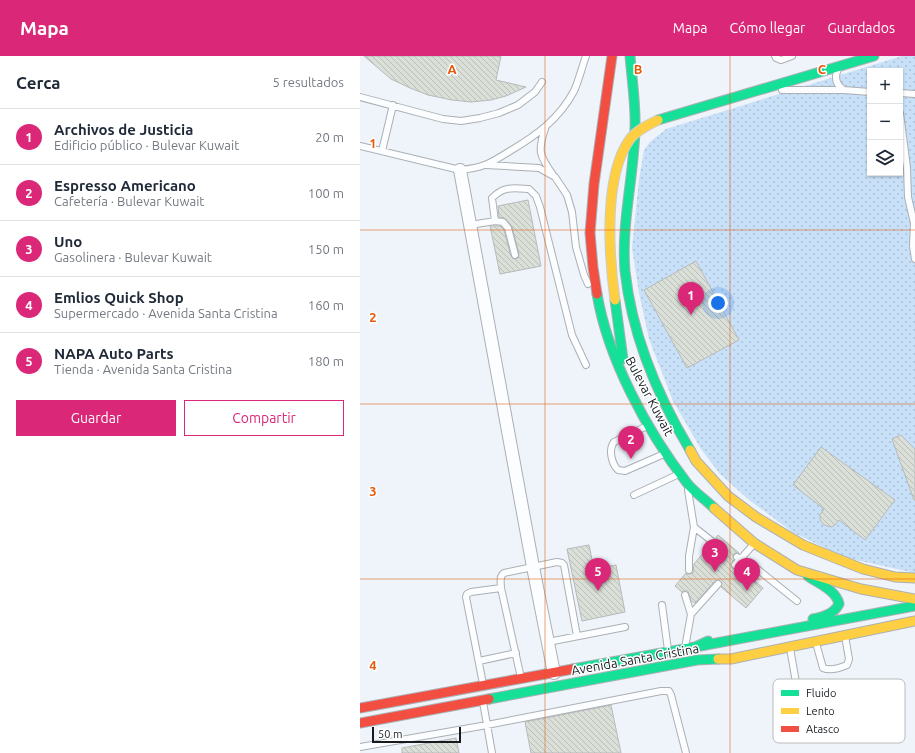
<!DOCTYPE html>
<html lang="es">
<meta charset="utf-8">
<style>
:root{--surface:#fff;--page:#f6f6f7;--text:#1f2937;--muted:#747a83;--line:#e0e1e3;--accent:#db2777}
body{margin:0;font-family:Ubuntu,sans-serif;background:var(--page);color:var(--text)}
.controls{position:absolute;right:12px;top:12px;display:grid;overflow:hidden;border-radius:0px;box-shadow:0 1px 3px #0004}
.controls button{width:36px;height:36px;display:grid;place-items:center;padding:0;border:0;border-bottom:1px solid var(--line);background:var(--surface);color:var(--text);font:20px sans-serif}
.scale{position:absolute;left:12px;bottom:10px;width:89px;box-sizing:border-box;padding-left:4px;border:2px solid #171b20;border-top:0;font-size:11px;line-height:14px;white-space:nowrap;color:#171b20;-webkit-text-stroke:3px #fff;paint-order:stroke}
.you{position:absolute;left:358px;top:247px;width:14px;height:14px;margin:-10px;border:3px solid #fff;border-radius:50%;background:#1a73e8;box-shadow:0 0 0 6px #1a73e833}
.badge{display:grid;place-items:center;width:26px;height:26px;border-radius:50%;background:var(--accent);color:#fff;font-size:13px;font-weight:700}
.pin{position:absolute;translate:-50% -33px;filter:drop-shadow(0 1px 2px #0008)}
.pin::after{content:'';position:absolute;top:21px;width:14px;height:12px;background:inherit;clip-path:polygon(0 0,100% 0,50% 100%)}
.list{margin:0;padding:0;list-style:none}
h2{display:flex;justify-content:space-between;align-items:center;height:52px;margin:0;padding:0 16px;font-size:17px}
h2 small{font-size:13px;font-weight:400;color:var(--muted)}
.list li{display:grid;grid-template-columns:26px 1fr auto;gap:12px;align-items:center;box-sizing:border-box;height:56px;padding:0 16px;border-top:1px solid var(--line)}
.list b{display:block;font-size:15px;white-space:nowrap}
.list p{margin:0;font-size:13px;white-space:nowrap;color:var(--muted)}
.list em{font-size:13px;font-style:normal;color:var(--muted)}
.actions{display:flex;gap:8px;padding:12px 16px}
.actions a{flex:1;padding:9px 0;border:1px solid var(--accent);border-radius:0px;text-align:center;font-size:14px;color:var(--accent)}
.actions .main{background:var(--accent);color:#fff}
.icon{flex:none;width:22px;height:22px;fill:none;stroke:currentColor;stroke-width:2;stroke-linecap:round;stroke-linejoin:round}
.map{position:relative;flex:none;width:555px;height:697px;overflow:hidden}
header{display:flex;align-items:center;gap:24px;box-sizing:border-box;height:56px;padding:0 20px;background:var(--accent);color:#fff}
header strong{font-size:19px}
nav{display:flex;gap:22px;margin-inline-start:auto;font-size:14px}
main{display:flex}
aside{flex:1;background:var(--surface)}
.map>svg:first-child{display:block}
</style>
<header>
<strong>Mapa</strong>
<nav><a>Mapa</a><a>Cómo llegar</a><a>Guardados</a></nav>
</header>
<main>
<aside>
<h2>Cerca<small>5 resultados</small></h2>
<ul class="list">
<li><span class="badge">1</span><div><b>Archivos de Justicia</b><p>Edificio público · Bulevar Kuwait</p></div><em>20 m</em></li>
<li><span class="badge">2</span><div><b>Espresso Americano</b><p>Cafetería · Bulevar Kuwait</p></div><em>100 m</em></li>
<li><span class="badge">3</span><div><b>Uno</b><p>Gasolinera · Bulevar Kuwait</p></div><em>150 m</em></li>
<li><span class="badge">4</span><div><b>Emlios Quick Shop</b><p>Supermercado · Avenida Santa Cristina</p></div><em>160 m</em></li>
<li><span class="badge">5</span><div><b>NAPA Auto Parts</b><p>Tienda · Avenida Santa Cristina</p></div><em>180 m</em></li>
</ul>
<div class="actions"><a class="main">Guardar</a><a>Compartir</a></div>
</aside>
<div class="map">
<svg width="555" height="697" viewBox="0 0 555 697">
<defs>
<pattern id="garden-dots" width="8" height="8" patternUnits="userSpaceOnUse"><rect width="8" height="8" fill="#c8e0f8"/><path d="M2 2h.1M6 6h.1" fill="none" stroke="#abc0d4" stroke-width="1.8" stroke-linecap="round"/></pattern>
<pattern id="building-back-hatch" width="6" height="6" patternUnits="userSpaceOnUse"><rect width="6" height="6" fill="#dadfd8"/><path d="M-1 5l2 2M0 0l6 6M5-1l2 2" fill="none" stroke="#babfb9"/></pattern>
</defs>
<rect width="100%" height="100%" fill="#eef4fa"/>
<!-- garden -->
<path fill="url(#garden-dots)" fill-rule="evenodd" d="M 542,0 L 555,0 L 555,517 L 487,502 L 434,477 L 389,444 L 360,418 L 341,393 L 313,345 L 289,283 L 279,237 L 272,192 L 279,124 L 284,94 L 290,86 L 306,73 ZM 510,15 L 540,15 L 540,117 L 510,117 Z"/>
<!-- building -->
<path fill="url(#building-back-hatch)" stroke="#b7baba" d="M 4,0 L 141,0 L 136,24 L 166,31 L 146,40 L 131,44 L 111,46 L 92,44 L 68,39 L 50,32 L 31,23 Z
M 168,144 L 181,210 L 140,218 L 130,170 L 141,170 L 144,174 L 151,200 L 154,203 L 158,202 L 159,198 L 152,171 L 146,163 L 139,161 L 138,150 Z
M 336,205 L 379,284 L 327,312 L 284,234 Z
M 541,379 L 555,393 L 555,444 L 554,444 L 532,383 Z
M 461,391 L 535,444 L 505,484 L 479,464 L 475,469 L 471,471 L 464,469 L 460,464 L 460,459 L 464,453 L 433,429 Z
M 358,479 L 379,497 L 375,497 L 373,499 L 374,504 L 371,508 L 372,512 L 376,513 L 379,512 L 403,532 L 386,552 L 361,531 L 362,527 L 359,524 L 355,525 L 335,547 L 331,545 L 328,535 L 324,535 L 322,536 L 315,530 L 326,517 L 329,518 L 333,517 L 334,508 L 350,489 L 353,490 L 356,489 L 357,486 L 356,482 Z
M 229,489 L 234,513 L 256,509 L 265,556 L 222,565 L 207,493 Z
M 251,649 L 261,697 L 171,697 L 165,666 Z
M 96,682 L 99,697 L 42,697 L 42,692 Z"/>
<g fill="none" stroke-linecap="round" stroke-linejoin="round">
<defs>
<path id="lane" d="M 415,0 L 416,2 L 421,4 L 432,0
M 478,13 C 474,22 476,29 484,34
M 422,34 L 484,34 L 510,36
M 540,37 L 555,38
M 0,41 L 83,63 L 101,65 L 120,62 L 139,57 L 158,49 L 175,36 L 182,26
M 540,57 L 547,112 L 548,141 L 554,167 L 553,190 L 555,203
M 185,73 C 177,96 180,100 193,119
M 0,90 L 100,114 C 123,112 131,107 150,95 C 177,79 199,63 214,35 C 219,24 222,11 226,0
M 22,95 L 33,49
M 126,109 L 179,112 L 195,121 L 207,139 L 212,156 L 216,191 L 224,219 L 228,228
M 135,165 L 132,142 C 144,130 153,132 169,133 L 176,140 L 180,151 L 212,279 L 226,309
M 110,169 L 135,165 L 143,166 L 148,172 L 155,199
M 287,370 L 254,386 C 248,394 252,408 258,414 L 265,415 L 304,398
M 328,434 L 334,471 L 329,500 L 329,514
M 274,439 L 319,418
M 334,471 L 353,486
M 377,501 L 396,512 L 437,545
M 375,509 L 393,489
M 141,532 C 141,527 139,520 144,517 L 197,506 L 202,507 L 204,509 L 217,580
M 302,549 L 308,594
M 331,558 L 358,528
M 188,586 L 265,571
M 456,587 L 463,612 C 470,615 480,612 487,609 L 489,603 L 485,580
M 325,592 L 331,558 L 325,539
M 430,592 L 438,638
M 119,605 L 156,597
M 123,628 L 106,541 L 107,538 L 111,536 L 141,532 L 161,622
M 123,646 L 132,697
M 0,691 L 127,669 L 301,635 L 309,635 L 311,639 L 326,697"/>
<path id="street" d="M 100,114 L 173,511 L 194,617"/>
<path id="fast" d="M 270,0 C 272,24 276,49 275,73 C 274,120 261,168 265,215 C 272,280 297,339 330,394
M 298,64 L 514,0
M 237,238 C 248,303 287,375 327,427 C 334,436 346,444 354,452
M 255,244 L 263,303
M 448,520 C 459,528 476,534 479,548 C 474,558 463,561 453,563
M 335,591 L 555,550
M 213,613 L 335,591 L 348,585
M 129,643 L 337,604 L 358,603"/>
<path id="slow" d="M 330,394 L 336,405 L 368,440 L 396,461 L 443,489 L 503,513 L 535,521 L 555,522
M 354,452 L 394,487 L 437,514 L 501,533 L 555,543
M 358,603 L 371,603 L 555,565"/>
<path id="jam" d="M 237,238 L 233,211 L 230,177 L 234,128 L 252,0
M 0,652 L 213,613
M 0,667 L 129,643"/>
</defs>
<!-- lane casing -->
<use href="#lane" stroke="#abb0b5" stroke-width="8"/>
<!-- street casing -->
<use href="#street" stroke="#abb0b5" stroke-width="14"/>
<!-- fast casing -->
<use href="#fast" stroke="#abb0b5" stroke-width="11"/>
<!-- slow casing -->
<use href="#slow" stroke="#abb0b5" stroke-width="11"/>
<!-- jam casing -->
<use href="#jam" stroke="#abb0b5" stroke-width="11"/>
<!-- lane -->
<use href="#lane" stroke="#fcfdfe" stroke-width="6"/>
<!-- street -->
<use href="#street" stroke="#fcfdfe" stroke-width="12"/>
<!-- fast -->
<use href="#fast" stroke="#16e098" stroke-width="9"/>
<!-- slow -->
<use href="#slow" stroke="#ffcf43" stroke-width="9"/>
<!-- jam -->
<use href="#jam" stroke="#f24e42" stroke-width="9"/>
<defs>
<path id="slow-bridge" d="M 255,244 C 249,200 243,120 270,83 C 277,74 288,69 298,64"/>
</defs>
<!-- slow-bridge casing -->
<use href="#slow-bridge" stroke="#cacdd1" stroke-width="11" stroke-linecap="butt"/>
<!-- slow-bridge -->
<use href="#slow-bridge" stroke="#ffcf43" stroke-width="9"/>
</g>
<!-- grid -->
<path fill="none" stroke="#e8590c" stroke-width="1" stroke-opacity="0.55" d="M 185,0 L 185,697M 370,0 L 370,697M 0,174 L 555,174M 0,348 L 555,348M 0,523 L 555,523"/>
<g text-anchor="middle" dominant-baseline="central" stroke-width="3" stroke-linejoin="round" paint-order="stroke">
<!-- street labels -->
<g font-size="13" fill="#171b20" stroke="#fff">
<text transform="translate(290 340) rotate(62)">Bulevar Kuwait</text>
<text transform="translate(275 603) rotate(-10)">Avenida Santa Cristina</text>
</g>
</g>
<!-- legend -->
<rect x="413" y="623" width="132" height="64" rx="6" fill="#fff" stroke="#b9bbbc" stroke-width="1"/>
<rect x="421" y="634" width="18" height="6" fill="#16e098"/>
<rect x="421" y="652" width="18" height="6" fill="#ffcf43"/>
<rect x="421" y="670" width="18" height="6" fill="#f24e42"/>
<g font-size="11" fill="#171b20">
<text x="446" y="641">Fluido</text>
<text x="446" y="659">Lento</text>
<text x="446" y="677">Atasco</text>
</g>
<g font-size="13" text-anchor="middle" font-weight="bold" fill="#e8590c" stroke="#fff" stroke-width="3" stroke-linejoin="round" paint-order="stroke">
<text x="92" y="18">A</text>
<text x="278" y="18">B</text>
<text x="462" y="18">C</text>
<text x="13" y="92">1</text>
<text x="13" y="266">2</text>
<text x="13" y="440">3</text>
<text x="13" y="614">4</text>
</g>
</svg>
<div class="controls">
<button>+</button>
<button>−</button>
<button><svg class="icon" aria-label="layers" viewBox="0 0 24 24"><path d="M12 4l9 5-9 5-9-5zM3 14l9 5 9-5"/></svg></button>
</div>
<div class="scale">50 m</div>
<div class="you"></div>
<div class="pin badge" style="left:331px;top:259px">1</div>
<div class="pin badge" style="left:271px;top:403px">2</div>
<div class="pin badge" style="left:355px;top:516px">3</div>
<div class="pin badge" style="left:387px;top:535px">4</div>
<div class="pin badge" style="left:238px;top:535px">5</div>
</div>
</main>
